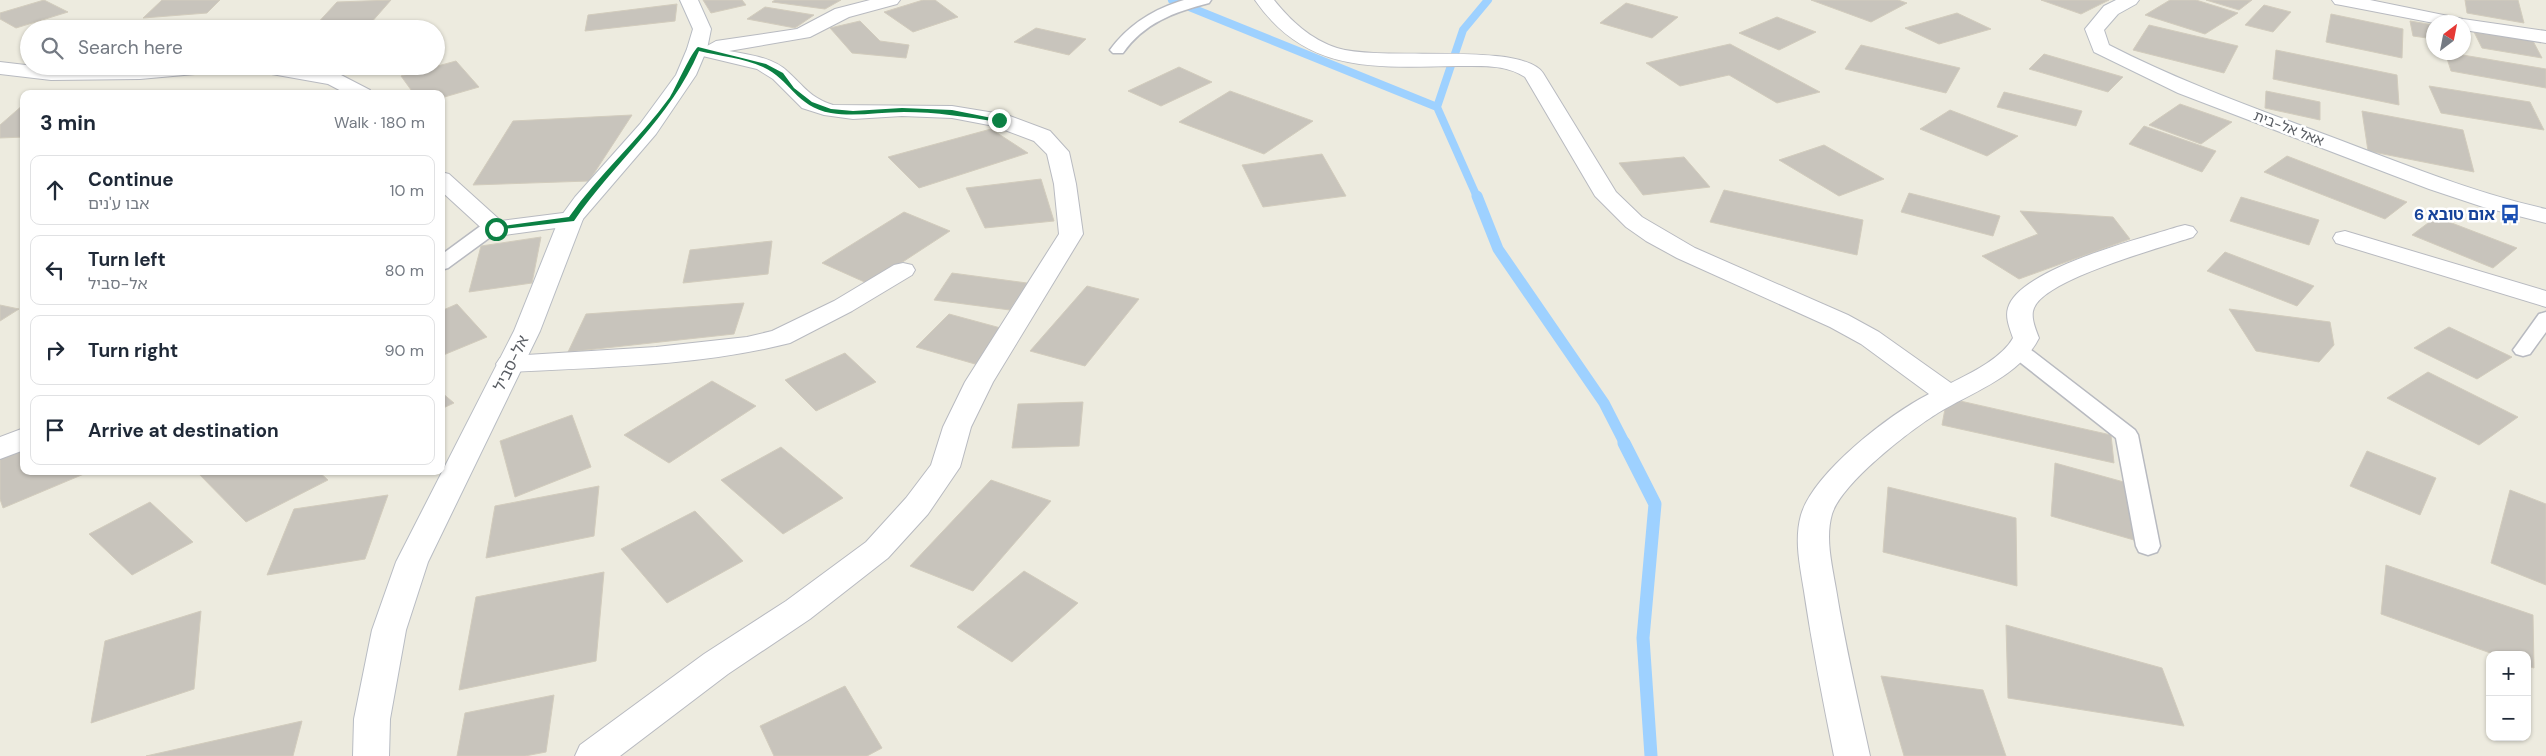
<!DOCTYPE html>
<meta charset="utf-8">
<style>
:root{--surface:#fff;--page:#f6f6f7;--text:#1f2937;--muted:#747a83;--line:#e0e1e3}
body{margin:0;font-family:"DM Sans","Noto Sans Hebrew",sans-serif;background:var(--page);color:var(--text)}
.controls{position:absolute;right:15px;bottom:15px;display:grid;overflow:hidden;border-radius:10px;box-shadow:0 1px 4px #0004}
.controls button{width:45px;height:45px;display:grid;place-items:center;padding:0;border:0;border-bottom:1px solid var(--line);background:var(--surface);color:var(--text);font:25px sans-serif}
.compass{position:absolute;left:2426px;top:15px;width:45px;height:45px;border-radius:50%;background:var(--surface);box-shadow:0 1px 4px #0004;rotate:32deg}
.stop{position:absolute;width:15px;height:15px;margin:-11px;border:4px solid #0b8043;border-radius:50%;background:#fff}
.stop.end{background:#0b8043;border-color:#fff;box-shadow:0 1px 5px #0008}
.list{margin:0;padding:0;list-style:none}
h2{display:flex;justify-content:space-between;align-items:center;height:65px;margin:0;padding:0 20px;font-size:21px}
h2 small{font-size:16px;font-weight:400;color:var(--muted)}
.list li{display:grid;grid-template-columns:32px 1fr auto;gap:15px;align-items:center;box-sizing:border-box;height:70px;margin:0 10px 10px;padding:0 10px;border:1px solid var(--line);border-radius:10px}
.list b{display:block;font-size:19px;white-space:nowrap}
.list p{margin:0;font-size:16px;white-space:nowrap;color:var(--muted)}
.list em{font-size:16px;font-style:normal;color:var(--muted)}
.icon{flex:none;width:28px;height:28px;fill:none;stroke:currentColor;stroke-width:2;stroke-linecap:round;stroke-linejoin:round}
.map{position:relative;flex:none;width:2546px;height:756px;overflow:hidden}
.search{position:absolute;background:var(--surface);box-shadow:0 1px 4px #0004;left:20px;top:20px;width:425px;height:55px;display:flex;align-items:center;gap:12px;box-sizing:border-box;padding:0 18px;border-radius:28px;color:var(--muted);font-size:19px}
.panel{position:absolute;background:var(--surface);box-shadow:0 1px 4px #0004;left:20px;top:90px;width:425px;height:385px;border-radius:10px}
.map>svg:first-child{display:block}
</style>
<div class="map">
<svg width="2546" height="756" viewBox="0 0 2546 756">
<rect width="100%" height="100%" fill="#edebdf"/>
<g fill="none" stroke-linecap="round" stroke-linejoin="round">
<!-- stream-far2 -->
<path stroke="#9ed1ff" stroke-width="8" d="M 1172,0 L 1437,107
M 1477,197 L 1437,107 L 1463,30 L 1488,0"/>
<!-- stream-far1 -->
<path stroke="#9ed1ff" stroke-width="11" d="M 1477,196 L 1498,249 L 1604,403 L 1625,444"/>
<!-- stream -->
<path stroke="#9ed1ff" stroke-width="13" d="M 1624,443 L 1655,504 L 1643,638 L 1651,756"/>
</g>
<!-- building -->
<path fill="#c8c4bc" stroke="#d2ccbd" d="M 44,0 L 68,12 L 16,28 L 0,19 L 0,13 Z
M 162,0 L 220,0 L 207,13 L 143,18 Z
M 391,0 L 370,24 L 314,27 L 337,2 Z
M 703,0 L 742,0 L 746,5 L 711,13 Z
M 775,0 L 841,0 L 825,9 L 772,2 Z
M 923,0 L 935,0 L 958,17 L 913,32 L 884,12 Z
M 1811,0 L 1898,0 L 1907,3 L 1871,22 Z
M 2041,0 L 2109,0 L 2081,14 Z
M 2170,0 L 2196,0 L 2238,13 L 2205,34 L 2145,15 Z
M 2206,0 L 2252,0 L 2239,10 Z
M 2465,0 L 2518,0 L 2524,23 L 2467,13 Z
M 1626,3 L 1678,17 L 1652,38 L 1600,23 Z
M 677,4 L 675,21 L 585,31 L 588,15 Z
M 2264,5 L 2291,12 L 2273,32 L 2245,25 Z
M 765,7 L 814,15 L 795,28 L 747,19 Z
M 1957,13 L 1991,29 L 1939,44 L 1905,28 Z
M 2331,14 L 2403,29 L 2402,58 L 2326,42 Z
M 1777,17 L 1816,32 L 1779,50 L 1739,33 Z
M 860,21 L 880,41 L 909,45 L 906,58 L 852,53 L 830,28 Z
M 2410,21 L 2434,25 L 2434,39 L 2413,36 Z
M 2149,25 L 2238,46 L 2224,73 L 2133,50 Z
M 1036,28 L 1086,39 L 1069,55 L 1014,42 Z
M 2474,32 L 2533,41 L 2542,58 L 2482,48 Z
M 1730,44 L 1820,92 L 1777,103 L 1729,75 L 1680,86 L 1646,63 Z
M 1861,45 L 1960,68 L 1946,93 L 1845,69 Z
M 2276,50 L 2397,75 L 2399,105 L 2273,79 Z
M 2445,52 L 2546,69 L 2546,88 L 2451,71 Z
M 2044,54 L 2123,77 L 2108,92 L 2029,69 Z
M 456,61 L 479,87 L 441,98 L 441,94 L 414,94 L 401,76 Z
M 1179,67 L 1212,82 L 1161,106 L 1128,91 Z
M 2429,86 L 2530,102 L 2544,130 L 2441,113 Z
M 1230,91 L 1313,121 L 1264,154 L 1179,122 Z
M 2266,91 L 2320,102 L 2320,120 L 2265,108 Z
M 2004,92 L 2082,111 L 2076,126 L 1997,107 Z
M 24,104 L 24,137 L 0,138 L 0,125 Z
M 2180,104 L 2232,122 L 2201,144 L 2149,125 Z
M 1950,110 L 2018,136 L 1987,156 L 1920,129 Z
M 2362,111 L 2463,130 L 2474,172 L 2368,151 Z
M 632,115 L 589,181 L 473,185 L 513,121 Z
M 2144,126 L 2216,151 L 2202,172 L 2129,144 Z
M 991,129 L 1028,153 L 919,188 L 888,157 Z
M 1824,145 L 1884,179 L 1839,196 L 1779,160 Z
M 1322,154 L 1346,196 L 1263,207 L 1242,165 Z
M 2287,156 L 2407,202 L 2385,219 L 2264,172 Z
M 1684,157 L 1710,187 L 1643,195 L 1619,163 Z
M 1041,179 L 1054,221 L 985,228 L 966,188 Z
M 1724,190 L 1863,220 L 1857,255 L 1710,222 Z
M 1909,193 L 2000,216 L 1993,236 L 1901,212 Z
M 2241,197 L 2319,220 L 2309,245 L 2230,221 Z
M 2020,211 L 2113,217 L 2130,239 L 2019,279 L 1982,256 L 2038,234 Z
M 904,212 L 950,231 L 869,284 L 822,263 Z
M 2436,217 L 2517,248 L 2493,268 L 2412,235 Z
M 541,237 L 532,283 L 469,292 L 481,246 Z
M 772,241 L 768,274 L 683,283 L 690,250 Z
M 2225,252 L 2314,286 L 2297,306 L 2207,271 Z
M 952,273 L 1027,283 L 1010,310 L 934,300 Z
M 1087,286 L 1139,299 L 1085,366 L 1030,351 Z
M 744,303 L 734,334 L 568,352 L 586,314 Z
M 457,304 L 487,337 L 441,356 L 441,311 Z
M 0,305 L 19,309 L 0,321 Z
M 2229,309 L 2330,322 L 2334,345 L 2319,362 L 2256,351 Z
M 949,314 L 1008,330 L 975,364 L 916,347 Z
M 2449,327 L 2512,357 L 2477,379 L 2414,348 Z
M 845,353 L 876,382 L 816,411 L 785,380 Z
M 2428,372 L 2518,417 L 2479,445 L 2387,398 Z
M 712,381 L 756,406 L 669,463 L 624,435 Z
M 441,392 L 454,403 L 441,409 Z
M 1947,398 L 2111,435 L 2114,463 L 1942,425 Z
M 1083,402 L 1079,446 L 1012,448 L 1018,404 Z
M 572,415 L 591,467 L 515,497 L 500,441 Z
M 24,446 L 24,471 L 91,471 L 3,508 L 0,499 L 0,455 Z
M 781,447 L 843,498 L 783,534 L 721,480 Z
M 2367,451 L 2436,478 L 2420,515 L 2350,486 Z
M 2055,463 L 2131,484 L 2134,540 L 2051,516 Z
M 196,471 L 318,471 L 328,480 L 246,522 Z
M 991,480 L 1051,501 L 973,591 L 910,566 Z
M 599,486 L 594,536 L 486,558 L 495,506 Z
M 1888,487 L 2016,518 L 2017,586 L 1883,552 Z
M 2510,490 L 2546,504 L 2546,585 L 2491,563 Z
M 388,495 L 365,559 L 267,575 L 294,509 Z
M 150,502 L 193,542 L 132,575 L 89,534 Z
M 695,511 L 743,561 L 667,603 L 621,549 Z
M 2386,565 L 2533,615 L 2534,668 L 2527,666 L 2527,655 L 2496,655 L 2381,614 Z
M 1024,571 L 1078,603 L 1012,662 L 957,627 Z
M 604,572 L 596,661 L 459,690 L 476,597 Z
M 201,611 L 194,689 L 91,723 L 105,641 Z
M 2006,625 L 2162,668 L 2184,726 L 2008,698 Z
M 1881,676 L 1983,690 L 2006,756 L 1904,756 Z
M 845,686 L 882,748 L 867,756 L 774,756 L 760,726 Z
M 554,695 L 546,752 L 525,756 L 457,756 L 465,713 Z
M 302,721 L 293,756 L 146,756 Z"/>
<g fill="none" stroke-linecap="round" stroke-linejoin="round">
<defs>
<path id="lane" d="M 1184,0 L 1211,0 L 1209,3 C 1174,12 1144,23 1123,53 L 1113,53 L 1110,50 C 1129,24 1154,9 1184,0 Z
M 493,220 L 500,222 L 502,226 L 500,230 L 448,268 L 441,270 L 441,255 L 486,222 Z
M 2546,312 L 2546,332 L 2530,354 L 2523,356 L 2516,354 L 2513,350 L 2516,346 L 2539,314 Z
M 2019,345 L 2026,346 L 2135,430 L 2138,435 L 2160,546 L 2157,552 L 2148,555 L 2139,552 L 2136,546 L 2116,438 L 2012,356 L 2009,351 L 2012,346 Z"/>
<path id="street" d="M 870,0 L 900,0 L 897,4 L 849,17 L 810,37 L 729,51 C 749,55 772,57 787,71 C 805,87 809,97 833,105 L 952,106 L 1007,115 L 1050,131 L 1069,152 L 1076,184 L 1083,234 L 993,382 L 971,427 L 960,467 L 928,514 L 888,558 L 810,619 L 728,674 L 620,756 L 575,756 L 580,745 L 704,654 L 786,601 L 866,542 L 906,498 L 931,465 L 943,427 L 965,382 L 1059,234 L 1054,184 L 1047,154 L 1034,141 L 994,126 L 952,118 L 902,116 L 853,119 L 824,115 L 802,108 L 773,79 L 757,69 L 690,53 L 687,49 L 690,45 L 697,43 L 707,46 L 716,41 L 797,29 L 835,9 Z
M 1255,0 L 1274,0 C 1291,21 1310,39 1337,48 C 1382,62 1521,41 1543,73 L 1616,192 L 1642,217 L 1695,248 L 1848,315 L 1879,332 L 1951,383 C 1971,373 2002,358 2013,338 C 2010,329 2005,318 2008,308 C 2019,269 2140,239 2177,227 L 2185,225 L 2193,227 L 2197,232 L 2193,237 C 2163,247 2045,279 2034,308 C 2030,317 2036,330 2039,338 C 2019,377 1974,391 1938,413 C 1909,431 1842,483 1832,514 C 1825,538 1832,565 1836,589 C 1845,645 1858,700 1870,756 L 1834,756 C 1823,701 1812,646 1804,591 C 1800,566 1794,540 1801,515 C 1814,472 1890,414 1929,394 L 1861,344 L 1830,327 L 1677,258 L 1646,241 L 1626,227 L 1595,196 L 1525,77 C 1505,64 1482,66 1458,66 C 1377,67 1307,75 1255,0 Z
M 2332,0 L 2370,0 L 2463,19 L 2546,31 L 2546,43 L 2464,30 L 2464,22 L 2434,23 L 2341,5 L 2335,4 Z
M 0,62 L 51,68 L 296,66 L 341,75 L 370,90 L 373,94 L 347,94 L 328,84 L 266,73 L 206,73 L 140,79 L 51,80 L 0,74 Z
M 441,172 L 449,174 L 501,221 L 571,212 L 579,214 L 583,219 L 579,224 L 571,226 L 496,236 L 488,234 L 441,191 Z
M 2345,231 L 2546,291 L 2546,307 L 2336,243 L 2333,238 L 2336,233 Z
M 903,263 L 912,265 L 915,270 L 912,275 L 852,311 L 790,343 C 699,366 603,367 510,372 L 500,370 L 496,364 L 500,358 L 510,356 L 656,347 L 747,337 L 772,331 L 834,301 L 894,265 Z
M 24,428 L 24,450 L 0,459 L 0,437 Z"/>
<path id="secondary" d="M 680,0 L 698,0 L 711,29 L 707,49 L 696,75 L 656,134 L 583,219 L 540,331 L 428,562 L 406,630 L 390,719 L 389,756 L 353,756 L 354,719 L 372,630 L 396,562 L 514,331 L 559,219 L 575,197 L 640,124 L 676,75 L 687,49 L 693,29 Z
M 2116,0 L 2139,0 L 2136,4 L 2118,14 L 2104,30 L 2109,45 C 2183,83 2260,110 2337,139 C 2406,165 2474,193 2546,209 L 2546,223 L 2483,207 L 2429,189 L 2178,93 L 2094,52 L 2085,29 L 2104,6 Z"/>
</defs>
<!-- lane casing -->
<use href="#lane" stroke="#b8bac0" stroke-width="3"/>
<!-- street casing -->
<use href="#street" stroke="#b8bac0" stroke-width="2"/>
<!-- secondary casing -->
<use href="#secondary" stroke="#b8bcc3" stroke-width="2"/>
<!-- lane -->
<use href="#lane" fill="#fff" fill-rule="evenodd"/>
<!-- street -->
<use href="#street" fill="#fff" fill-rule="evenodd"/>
<!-- secondary -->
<use href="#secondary" fill="#fff" fill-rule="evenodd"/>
</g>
<!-- route -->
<path fill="#0b8043" d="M 698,47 L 766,64 L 783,73 L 794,88 L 812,102 L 831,109 L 853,111 L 902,108 L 952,110 L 1002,120 L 999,122 C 967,117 936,112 904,112 C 879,112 855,117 831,113 C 796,107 790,79 763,67 C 744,58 719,56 699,51 C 671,118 614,162 574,221 L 494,230 L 496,227 L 569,217 C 599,174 639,140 670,97 C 676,87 692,51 698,47 Z"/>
<!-- icons -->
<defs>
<symbol id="bus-bare" viewBox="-9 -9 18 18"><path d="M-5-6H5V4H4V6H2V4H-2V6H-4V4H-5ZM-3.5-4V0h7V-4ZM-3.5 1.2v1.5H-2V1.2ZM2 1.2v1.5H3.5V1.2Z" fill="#1a4fb4" stroke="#fff" stroke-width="2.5" paint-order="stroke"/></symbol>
</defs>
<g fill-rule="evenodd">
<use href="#bus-bare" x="2496" y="200" width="28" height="28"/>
</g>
<g text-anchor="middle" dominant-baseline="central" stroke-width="5" stroke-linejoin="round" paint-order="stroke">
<!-- far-street labels -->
<g font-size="14" fill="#585c62" stroke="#fff">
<text transform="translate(2289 128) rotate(21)">אאל אל-בית</text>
</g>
<!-- transit labels -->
<g font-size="16" font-weight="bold" fill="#164399" stroke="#fff" text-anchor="end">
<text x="2495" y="214">אום טובא 6</text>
</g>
<!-- street labels -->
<g font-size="16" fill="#585c62" stroke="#fff">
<text transform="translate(511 363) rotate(-64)">אל-סביל</text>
</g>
</g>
</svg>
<div class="controls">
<button>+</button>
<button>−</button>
</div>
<svg class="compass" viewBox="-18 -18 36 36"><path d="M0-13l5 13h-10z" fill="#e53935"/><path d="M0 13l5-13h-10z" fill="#747a83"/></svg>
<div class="stop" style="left:496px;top:229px"></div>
<div class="stop end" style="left:999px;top:120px"></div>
<div class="search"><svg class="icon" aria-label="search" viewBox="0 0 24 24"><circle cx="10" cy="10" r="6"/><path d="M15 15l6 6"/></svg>Search here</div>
<section class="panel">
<h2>3 min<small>Walk · 180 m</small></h2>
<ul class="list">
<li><svg class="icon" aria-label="ahead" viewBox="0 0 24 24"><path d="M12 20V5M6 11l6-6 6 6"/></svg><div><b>Continue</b><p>אבו ע'נים</p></div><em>10 m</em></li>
<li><svg class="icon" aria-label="left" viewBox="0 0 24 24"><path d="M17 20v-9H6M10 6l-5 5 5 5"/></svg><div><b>Turn left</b><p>אל-סביל</p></div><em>80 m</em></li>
<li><svg class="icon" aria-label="right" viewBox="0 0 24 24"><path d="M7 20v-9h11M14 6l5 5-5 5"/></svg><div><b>Turn right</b></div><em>90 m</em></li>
<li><svg class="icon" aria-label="arrive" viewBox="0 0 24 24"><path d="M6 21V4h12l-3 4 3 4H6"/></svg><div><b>Arrive at destination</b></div></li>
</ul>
</section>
</div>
